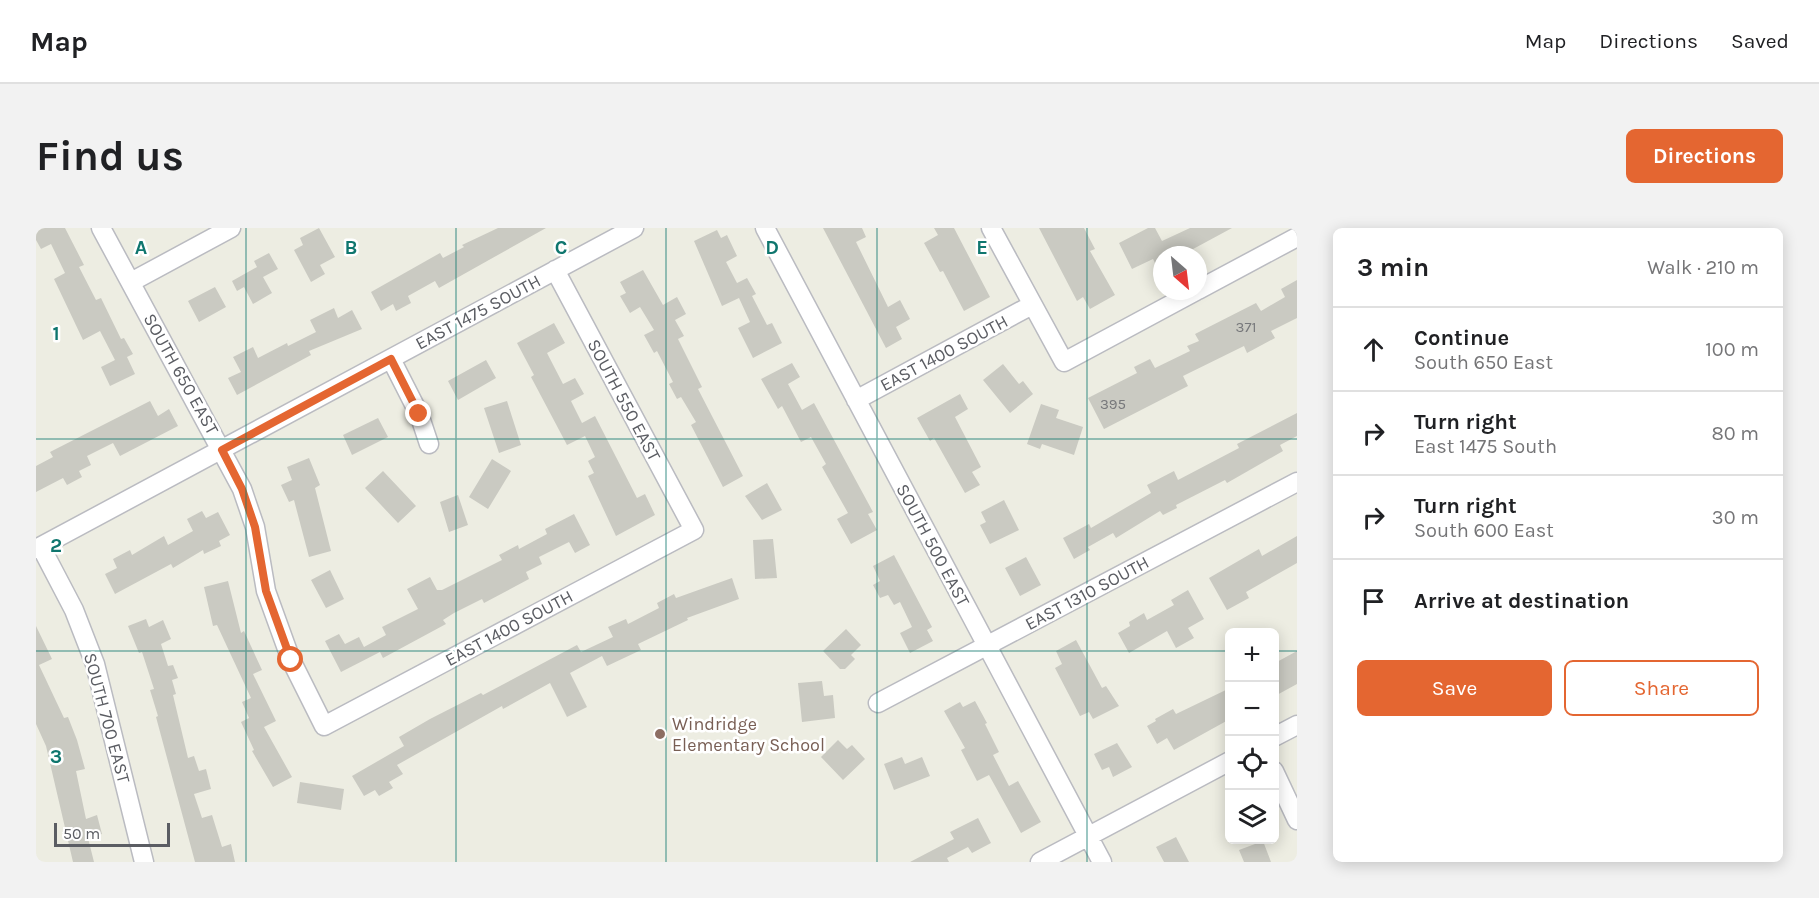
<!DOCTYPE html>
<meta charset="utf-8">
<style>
:root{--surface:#fff;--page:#f2f2f2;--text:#202124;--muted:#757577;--line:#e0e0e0;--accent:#e46631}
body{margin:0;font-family:Karla,sans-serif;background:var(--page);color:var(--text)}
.controls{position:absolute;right:18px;bottom:18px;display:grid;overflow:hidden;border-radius:9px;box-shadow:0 3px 15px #0003}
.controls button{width:54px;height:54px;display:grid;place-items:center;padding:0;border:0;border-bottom:2px solid var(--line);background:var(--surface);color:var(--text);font:30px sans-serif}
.compass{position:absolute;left:1117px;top:18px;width:54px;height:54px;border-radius:50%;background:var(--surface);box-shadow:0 3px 15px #0003;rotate:152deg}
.scale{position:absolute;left:18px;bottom:15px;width:116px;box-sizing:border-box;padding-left:6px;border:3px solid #5b5d63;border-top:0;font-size:16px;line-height:21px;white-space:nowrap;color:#5b5d63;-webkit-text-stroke:4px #fff;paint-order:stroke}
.stop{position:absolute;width:18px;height:18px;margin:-14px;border:4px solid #e46631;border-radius:50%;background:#fff}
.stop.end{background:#e46631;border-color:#fff;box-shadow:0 2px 6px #0008}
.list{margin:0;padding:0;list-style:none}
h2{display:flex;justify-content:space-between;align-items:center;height:78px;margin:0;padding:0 24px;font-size:26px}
h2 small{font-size:20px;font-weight:400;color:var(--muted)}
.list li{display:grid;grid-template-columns:39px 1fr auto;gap:18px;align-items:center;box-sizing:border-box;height:84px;padding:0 24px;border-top:2px solid var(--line)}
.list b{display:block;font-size:22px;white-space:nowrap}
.list p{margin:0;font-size:20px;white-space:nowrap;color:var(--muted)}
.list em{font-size:20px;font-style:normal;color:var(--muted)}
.actions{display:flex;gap:12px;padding:18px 24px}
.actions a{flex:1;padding:14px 0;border:2px solid var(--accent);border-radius:9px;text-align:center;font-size:21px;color:var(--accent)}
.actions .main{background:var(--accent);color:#fff}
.icon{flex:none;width:33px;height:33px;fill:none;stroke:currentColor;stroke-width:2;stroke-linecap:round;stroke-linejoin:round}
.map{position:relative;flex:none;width:1261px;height:634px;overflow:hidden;border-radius:9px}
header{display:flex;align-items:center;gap:36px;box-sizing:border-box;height:84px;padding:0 30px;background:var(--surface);border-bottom:2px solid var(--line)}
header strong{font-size:28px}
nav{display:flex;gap:33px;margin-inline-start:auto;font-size:21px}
.intro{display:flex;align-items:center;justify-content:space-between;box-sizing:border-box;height:144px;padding:0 36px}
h1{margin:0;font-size:42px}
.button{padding:15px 27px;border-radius:9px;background:var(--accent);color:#fff;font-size:21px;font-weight:700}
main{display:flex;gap:36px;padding:0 36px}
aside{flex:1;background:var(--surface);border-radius:9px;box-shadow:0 3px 15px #0003}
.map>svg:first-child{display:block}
</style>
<header>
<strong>Map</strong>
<nav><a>Map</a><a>Directions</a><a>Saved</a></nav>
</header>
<div class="intro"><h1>Find us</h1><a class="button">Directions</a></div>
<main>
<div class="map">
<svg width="1261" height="634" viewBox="0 0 1261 634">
<rect width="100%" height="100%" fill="#edede2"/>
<!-- building -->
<path fill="#cacac2" d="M 0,0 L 29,0 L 48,37 L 43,39 L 60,72 L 65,70 L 85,111 L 88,110 L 97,126 L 91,129 L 99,146 L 74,158 L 65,139 L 79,132 L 64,103 L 47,112 L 18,51 L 29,45 L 15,16 L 5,21 L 0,12 Z
M 283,0 L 299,29 L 284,37 L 289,46 L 275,54 L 258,22 L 267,17 L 264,10 Z
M 462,0 L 510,0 L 403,60 L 399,53 L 372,68 L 375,75 L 360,83 L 357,76 L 345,83 L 335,64 L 404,25 L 407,30 L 428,19 L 426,17 Z
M 787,0 L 826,0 L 830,9 L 820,14 L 852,79 L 864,72 L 874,91 L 860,99 L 866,111 L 850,120 Z
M 898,0 L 918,0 L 954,69 L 928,83 L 907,43 L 904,44 L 888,15 L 902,7 Z
M 1003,0 L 1048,0 L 1059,21 L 1054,23 L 1079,67 L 1054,81 L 1047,69 L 1041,73 Z
M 1112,0 L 1119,0 L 1126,13 L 1154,0 L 1196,0 L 1146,27 L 1126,27 L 1126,49 L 1117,31 L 1096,41 L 1083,15 Z
M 681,2 L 685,10 L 691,7 L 701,28 L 690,34 L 701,55 L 711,50 L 720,66 L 716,68 L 731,97 L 736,95 L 746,115 L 717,130 L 702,100 L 714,94 L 703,70 L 686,78 L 658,13 Z
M 233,25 L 242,41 L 227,49 L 236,65 L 217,76 L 208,59 L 201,63 L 196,53 L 221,39 L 218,33 Z
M 607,42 L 627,77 L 641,69 L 650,86 L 639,92 L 648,108 L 642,111 L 666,159 L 662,161 L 707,248 L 687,259 L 655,197 L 660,194 L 645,169 L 641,171 L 633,156 L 637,154 L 621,123 L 618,125 L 608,107 L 618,102 L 604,79 L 594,85 L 584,68 L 590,65 L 584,54 Z
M 1261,52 L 1261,90 L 1235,103 L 1239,110 L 1211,125 L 1208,118 L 1147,148 L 1152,158 L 1068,201 L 1052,170 L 1101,145 L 1098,139 L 1114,131 L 1119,140 L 1154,123 L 1151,118 L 1163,113 L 1159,106 L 1220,75 L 1225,83 L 1249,69 L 1245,61 Z
M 179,59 L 190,79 L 163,94 L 152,73 Z
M 298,80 L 302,90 L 316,82 L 326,101 L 273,123 L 275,127 L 201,167 L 192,150 L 205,144 L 197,129 L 217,119 L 222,130 L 251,115 L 252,118 L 280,104 L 274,92 Z
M 518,95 L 529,115 L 511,125 L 527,156 L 539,150 L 548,166 L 535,173 L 546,195 L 559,188 L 601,270 L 609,266 L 619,287 L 580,308 L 552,248 L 558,245 L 552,233 L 559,229 L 549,208 L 531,217 L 495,149 L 498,147 L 481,115 Z
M 450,132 L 460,150 L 422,172 L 412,153 Z
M 756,135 L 764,149 L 752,156 L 766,182 L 778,175 L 837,284 L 832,286 L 841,302 L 815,316 L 801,291 L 812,285 L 786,239 L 790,236 L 775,209 L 765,214 L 746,178 L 742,181 L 725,151 Z
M 967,136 L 983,156 L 987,153 L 997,166 L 974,185 L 947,152 Z
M 924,166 L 932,181 L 919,189 L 945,239 L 936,244 L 944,257 L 929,265 L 898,210 L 894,213 L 881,190 Z
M 114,173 L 122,188 L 133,181 L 142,198 L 84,228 L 77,215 L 51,228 L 55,237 L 43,243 L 46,249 L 31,257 L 27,250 L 0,264 L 0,238 L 17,229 L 14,224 Z
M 471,173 L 485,217 L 463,225 L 448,180 Z
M 1005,176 L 1023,182 L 1020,190 L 1047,199 L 1038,227 L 1006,216 L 1004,221 L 991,216 Z
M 1261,185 L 1261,208 L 1244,217 L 1247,223 L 1191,255 L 1189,252 L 1140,277 L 1141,280 L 1127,287 L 1124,283 L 1080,310 L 1077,305 L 1052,319 L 1054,322 L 1038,331 L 1027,310 L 1053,296 L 1055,300 L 1115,265 L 1111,257 L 1138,243 L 1142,252 L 1203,220 L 1201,216 Z
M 342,190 L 352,209 L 316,227 L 307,207 Z
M 273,230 L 284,257 L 279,260 L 295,323 L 273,329 L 258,272 L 253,274 L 245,257 L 256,252 L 251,239 Z
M 456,231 L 475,243 L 452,281 L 433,269 Z
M 347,243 L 380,278 L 362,295 L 329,260 Z
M 731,255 L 746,282 L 726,292 L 709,268 Z
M 422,267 L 432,297 L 413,304 L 404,274 Z
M 968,272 L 983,302 L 954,316 L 944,297 L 950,294 L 945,284 Z
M 166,283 L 170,290 L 182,284 L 194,307 L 183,313 L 185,318 L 168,326 L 167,322 L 137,340 L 135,336 L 79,366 L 69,346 L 81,340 L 77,331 L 94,322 L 96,327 L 128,308 L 132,317 L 157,303 L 151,291 Z
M 538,286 L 554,317 L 539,325 L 533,314 L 503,329 L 506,336 L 490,344 L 493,351 L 448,375 L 446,371 L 418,385 L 407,392 L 410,396 L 347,430 L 344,424 L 305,444 L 289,413 L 303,406 L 309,416 L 323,409 L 328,419 L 350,407 L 346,399 L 382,381 L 371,361 L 394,349 L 401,362 L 406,362 L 466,332 L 463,327 L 482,317 L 483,321 L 511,306 L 509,301 Z
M 1261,308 L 1261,335 L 1210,364 L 1213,370 L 1191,382 L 1173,350 L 1223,321 L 1226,328 Z
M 737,311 L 741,350 L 719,351 L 717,312 Z
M 858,327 L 896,399 L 891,402 L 897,413 L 874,425 L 864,405 L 876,399 L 864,374 L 858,377 L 852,367 L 844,370 L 837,357 L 844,353 L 837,338 Z
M 990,329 L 1005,357 L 984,368 L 969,340 Z
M 294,342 L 308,371 L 290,380 L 275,352 Z
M 696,350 L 703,371 L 651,390 L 652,392 L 602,416 L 605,422 L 571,438 L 566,428 L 534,445 L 551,479 L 531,489 L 514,455 L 467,481 L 466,478 L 361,537 L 367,546 L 353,554 L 357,560 L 343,568 L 339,562 L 328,568 L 316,548 L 368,518 L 363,509 L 394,491 L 445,465 L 447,467 L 541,417 L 545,424 L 577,409 L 572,399 L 590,391 L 592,396 L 623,380 L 621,375 L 638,366 L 640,370 Z
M 192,353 L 205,405 L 208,403 L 226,442 L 217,446 L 240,493 L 228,499 L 256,549 L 237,559 L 216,523 L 218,522 L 205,494 L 213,490 L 206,474 L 215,470 L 181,397 L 177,398 L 168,359 Z
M 1152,362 L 1168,391 L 1152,400 L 1158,410 L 1140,420 L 1131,403 L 1093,425 L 1082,405 L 1094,398 L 1093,394 L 1108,385 L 1111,392 L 1138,377 L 1135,372 Z
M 110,391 L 113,399 L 127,392 L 135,411 L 125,416 L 132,438 L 137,437 L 142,450 L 136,452 L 140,466 L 137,467 L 152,530 L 158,528 L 163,543 L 170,541 L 175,561 L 158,566 L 166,590 L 176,587 L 186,619 L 195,616 L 199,634 L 159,634 L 120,489 L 122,488 L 114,462 L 118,461 L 106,424 L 103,425 L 92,398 Z
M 0,398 L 16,431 L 3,437 L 28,490 L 32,489 L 41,512 L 49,541 L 40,543 L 50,591 L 61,587 L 66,606 L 52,610 L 58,634 L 37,634 L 10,518 L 0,496 Z
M 810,401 L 825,417 L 815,427 L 819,431 L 809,441 L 804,441 L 787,423 Z
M 1040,412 L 1066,460 L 1070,458 L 1083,478 L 1057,491 L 1053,484 L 1044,488 L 1019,440 L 1026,436 L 1020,423 Z
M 1261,423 L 1261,456 L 1239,468 L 1239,435 Z
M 786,453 L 788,468 L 797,467 L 799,490 L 766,494 L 762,455 Z
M 1194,460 L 1194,491 L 1138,522 L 1131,510 L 1121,516 L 1111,498 L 1120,493 L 1119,491 L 1137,481 L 1140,486 Z
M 939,473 L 951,495 L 949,496 L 963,524 L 957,527 L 973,558 L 982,553 L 1005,594 L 985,605 L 953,547 L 941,553 L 925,522 L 929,520 L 908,483 L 924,474 L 927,479 Z
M 802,512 L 811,521 L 816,517 L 829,531 L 807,552 L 785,529 Z
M 1081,515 L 1096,539 L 1077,549 L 1073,539 L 1066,542 L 1058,526 Z
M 866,529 L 869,536 L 886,529 L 894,548 L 858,562 L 848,536 Z
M 264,554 L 308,561 L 305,582 L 261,575 Z
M 942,590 L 955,615 L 936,625 L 932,619 L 911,630 L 913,634 L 874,634 L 918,611 L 914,604 Z
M 1140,609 L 1153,634 L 1128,634 L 1120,619 Z
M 1227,613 L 1235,634 L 1208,634 L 1203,622 Z"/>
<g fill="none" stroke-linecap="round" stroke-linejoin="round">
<defs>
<path id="street" d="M 65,0 L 206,261 L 219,299 L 230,363 L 255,432 L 288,498 L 658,302 L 519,42
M 729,0 L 1066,634
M 955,0 L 1028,134 L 1160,63
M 95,54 L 195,0
M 1162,62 L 1261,9
M 355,131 L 383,186 L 393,216
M 820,172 L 996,77
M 5,319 L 38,382 L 59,436 L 108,634
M 0,321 L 598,0
M 842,475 L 1261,254
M 1238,509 L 1261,497
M 1238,543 L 1261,592
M 1004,634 L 1194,533"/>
</defs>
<!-- street casing -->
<use href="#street" stroke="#babbc1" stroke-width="21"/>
<!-- street -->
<use href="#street" stroke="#fff" stroke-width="18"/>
</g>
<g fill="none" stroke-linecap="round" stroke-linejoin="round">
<!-- route -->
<path stroke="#e46631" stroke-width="8" d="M 255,432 L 230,363 L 219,299 L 206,261 L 186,222 L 355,131 L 383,186"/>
</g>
<!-- grid -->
<path fill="none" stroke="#0f766e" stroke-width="1.5" stroke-opacity="0.55" d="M 210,0 L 210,634M 420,0 L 420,634M 630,0 L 630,634M 841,0 L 841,634M 1051,0 L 1051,634M 0,211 L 1261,211M 0,423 L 1194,423M 1238,423 L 1261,423"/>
<!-- markers -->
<circle fill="#8d6e63" stroke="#fff" stroke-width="2" cx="624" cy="506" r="6"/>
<g text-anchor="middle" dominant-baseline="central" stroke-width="5" stroke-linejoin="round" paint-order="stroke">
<!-- number labels -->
<g font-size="15" fill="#77787b">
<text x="1210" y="99">371</text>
<text x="1077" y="176">395</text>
</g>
<!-- street labels -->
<g font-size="18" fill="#5b5d63" stroke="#fff">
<text transform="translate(442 84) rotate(-28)">EAST 1475 SOUTH</text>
<text transform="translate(908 125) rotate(-28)">EAST 1400 SOUTH</text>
<text transform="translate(145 146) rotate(61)">SOUTH 650 EAST</text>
<text transform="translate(588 172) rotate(62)">SOUTH 550 EAST</text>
<text transform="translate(897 317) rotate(62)">SOUTH 500 EAST</text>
<text transform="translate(1051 365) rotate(-28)">EAST 1310 SOUTH</text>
<text transform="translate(473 400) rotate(-28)">EAST 1400 SOUTH</text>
<text transform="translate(71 490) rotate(75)">SOUTH 700 EAST</text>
</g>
<!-- education labels -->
<g font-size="18" fill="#785e54" stroke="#fff" text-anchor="start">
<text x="636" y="496">Windridge<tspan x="636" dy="21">Elementary School</tspan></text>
</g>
</g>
<g font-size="20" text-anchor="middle" font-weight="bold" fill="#0f766e" stroke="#fff" stroke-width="5" stroke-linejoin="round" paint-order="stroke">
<text x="105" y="26">A</text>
<text x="315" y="26">B</text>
<text x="525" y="26">C</text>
<text x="736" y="26">D</text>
<text x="946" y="26">E</text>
<text x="20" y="112">1</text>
<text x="20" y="324">2</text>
<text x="20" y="535">3</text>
</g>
</svg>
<div class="controls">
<button>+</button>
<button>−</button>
<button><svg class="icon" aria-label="locate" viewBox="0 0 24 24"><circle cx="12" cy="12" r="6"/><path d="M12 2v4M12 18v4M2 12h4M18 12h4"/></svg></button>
<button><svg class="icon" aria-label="layers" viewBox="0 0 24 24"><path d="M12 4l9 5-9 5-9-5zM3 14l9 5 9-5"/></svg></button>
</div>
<svg class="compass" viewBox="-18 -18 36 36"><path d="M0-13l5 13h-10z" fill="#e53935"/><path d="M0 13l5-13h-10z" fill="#757577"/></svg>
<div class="scale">50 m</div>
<div class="stop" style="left:255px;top:432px"></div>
<div class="stop end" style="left:383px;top:186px"></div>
</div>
<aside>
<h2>3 min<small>Walk · 210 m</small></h2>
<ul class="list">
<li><svg class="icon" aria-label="ahead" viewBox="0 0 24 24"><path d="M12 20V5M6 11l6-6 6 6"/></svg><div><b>Continue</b><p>South 650 East</p></div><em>100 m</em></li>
<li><svg class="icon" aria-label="right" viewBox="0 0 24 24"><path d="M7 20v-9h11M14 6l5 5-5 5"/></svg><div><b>Turn right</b><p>East 1475 South</p></div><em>80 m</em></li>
<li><svg class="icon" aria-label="right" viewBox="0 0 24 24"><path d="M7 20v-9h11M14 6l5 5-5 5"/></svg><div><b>Turn right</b><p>South 600 East</p></div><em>30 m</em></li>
<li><svg class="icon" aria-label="arrive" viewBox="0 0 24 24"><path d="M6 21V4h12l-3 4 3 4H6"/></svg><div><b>Arrive at destination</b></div></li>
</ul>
<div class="actions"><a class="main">Save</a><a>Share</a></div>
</aside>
</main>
